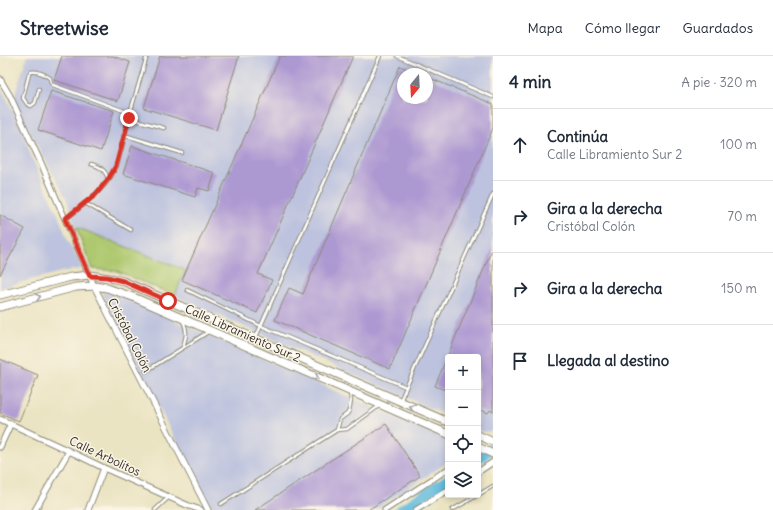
<!DOCTYPE html>
<html lang="es">
<meta charset="utf-8">
<style>
:root{--surface:#fff;--page:#f2f2f3;--text:#1f2937;--muted:#747a83;--line:#e0e1e3}
body{margin:0;font-family:Delius,sans-serif;background:var(--page);color:var(--text)}
.controls{position:absolute;right:12px;bottom:12px;display:grid;overflow:hidden;border-radius:4px;box-shadow:0 2px 6px #0003}
.controls button{width:36px;height:36px;display:grid;place-items:center;padding:0;border:0;border-bottom:1px solid var(--line);background:var(--surface);color:var(--text);font:20px sans-serif}
.compass{position:absolute;left:397px;top:12px;width:36px;height:36px;border-radius:50%;background:var(--surface);box-shadow:0 2px 6px #0003;rotate:198deg}
.stop{position:absolute;width:12px;height:12px;margin:-9px;border:3px solid #d93025;border-radius:50%;background:#fff}
.stop.end{background:#d93025;border-color:#fff;box-shadow:0 1px 4px #0008}
.list{margin:0;padding:0;list-style:none}
h2{display:flex;justify-content:space-between;align-items:center;height:52px;margin:0;padding:0 16px;font-size:17px}
h2 small{font-size:13px;font-weight:400;color:var(--muted)}
.list li{display:grid;grid-template-columns:26px 1fr auto;gap:12px;align-items:center;box-sizing:border-box;height:72px;padding:0 16px;border-top:1px solid var(--line)}
.list b{display:block;font-size:15px;white-space:nowrap}
.list p{margin:0;font-size:13px;white-space:nowrap;color:var(--muted)}
.list em{font-size:13px;font-style:normal;color:var(--muted)}
.icon{flex:none;width:22px;height:22px;fill:none;stroke:currentColor;stroke-width:2;stroke-linecap:round;stroke-linejoin:round}
.map{position:relative;flex:none;width:493px;height:454px;overflow:hidden}
header{display:flex;align-items:center;gap:24px;box-sizing:border-box;height:56px;padding:0 20px;background:var(--surface);border-bottom:1px solid var(--line)}
header strong{font-size:19px}
nav{display:flex;gap:22px;margin-inline-start:auto;font-size:14px}
main{display:flex}
aside{flex:1;background:var(--surface)}
.map>svg:first-child{display:block}
</style>
<header>
<strong>Streetwise</strong>
<nav><a>Mapa</a><a>Cómo llegar</a><a>Guardados</a></nav>
</header>
<main>
<div class="map">
<svg width="493" height="454" viewBox="0 0 493 454">
<rect width="100%" height="100%" fill="#fcf5e5"/>
<filter id="ink" filterUnits="userSpaceOnUse"><feTurbulence type="fractalNoise" baseFrequency=".025" numOctaves="2"/><feDisplacementMap in="SourceGraphic" scale="8" xChannelSelector="R" yChannelSelector="G"/><feConvolveMatrix kernelMatrix="1 2 1 2 8 2 1 2 1" color-interpolation-filters="sRGB"/></filter>
<filter id="wash" filterUnits="userSpaceOnUse"><feTurbulence type="fractalNoise" baseFrequency=".012" numOctaves="4" result="noise"/><feDisplacementMap in="SourceGraphic" scale="16" xChannelSelector="R" yChannelSelector="G"/><feGaussianBlur stdDeviation="0.9" result="paint"/><feColorMatrix in="noise" values="0 0 0 0 0 0 0 0 0 0 0 0 0 0 0 0 0 1.4 0 .05"/><feComposite in="paint" operator="in"/></filter>
<g filter="url(#wash)">
<rect width="100%" height="100%" fill="#ebe4c3"/>
<!-- industrial -->
<path fill="#bdc3de" fill-rule="evenodd" d="M 27,0 L 493,0 L 493,375 L 483,376 L 478,374 L 478,301 L 448,301 L 448,360 L 175,240 L 184,213 L 76,171 L 66,142 L 13,44 ZM 403,18 L 427,18 L 427,42 L 403,42 Z
M 0,32 L 5,39 L 20,69 L 32,102 L 59,161 L 68,185 L 82,211 L 79,213 L 61,216 L 0,232 Z
M 102,236 L 118,240 L 448,384 L 448,406 L 375,454 L 214,454 L 201,434 L 111,258 Z"/>
<!-- green -->
<path fill="#adc86e" stroke="#6c7a4c" d="M 76,171 L 185,214 L 175,240 L 117,215 L 92,213 Z"/>
<g fill="none" stroke-linecap="round" stroke-linejoin="round">
<!-- river -->
<path stroke="#60bbdd" stroke-width="10" d="M 478,403 L 493,392
M 400,454 L 448,423"/>
</g>
<g id="blocks">
<!-- building -->
<path fill="#ad99d2" d="M 62,0 L 113,0 L 130,6 L 118,45 L 54,24 Z
M 160,0 L 239,0 L 216,74 L 144,52 Z
M 280,0 L 353,0 L 258,218 L 272,224 L 257,257 L 182,224 Z
M 400,10 L 419,18 L 403,18 L 403,42 L 427,42 L 427,21 L 493,48 L 493,72 L 390,313 L 275,264 L 289,232 L 303,238 Z
M 51,35 L 114,55 L 101,95 L 38,74 Z
M 132,90 L 215,117 L 209,135 L 198,132 L 195,141 L 123,118 Z
M 0,159 L 25,173 L 0,219 Z
M 493,191 L 493,356 L 490,354 L 488,357 L 478,353 L 478,301 L 448,301 L 448,335 L 435,330 Z
M 0,303 L 38,319 L 19,365 L 0,357 Z
M 386,368 L 420,420 L 368,454 L 255,454 Z"/>
</g>
</g>
<g filter="url(#ink)">
<use href="#blocks" fill-opacity="0" stroke="#8b8877" stroke-width="1"/>
<g fill="none" stroke-linecap="round" stroke-linejoin="round">
<defs>
<path id="lane" d="M 397,0 L 493,41
M 39,33 L 35,47 L 31,50 L 27,48 L 23,42 L 29,18 L 31,16 C 37,15 45,18 50,22 L 51,27 L 53,29 L 130,57 C 126,74 122,92 117,109 C 109,131 83,149 66,163
M 130,57 L 147,0
M 129,62 L 164,72
M 124,79 L 182,97
M 91,108 C 101,111 104,113 108,122
M 85,147 L 131,174
M 187,234 L 261,270 L 406,331
M 256,281 L 380,0
M 183,291 C 186,280 188,276 183,265
M 146,315 L 208,276
M 400,345 L 493,138
M 337,374 L 340,363 L 347,358 L 349,355 L 351,345 L 350,337
M 478,439 L 493,430
M 221,448 L 337,374 L 347,373 L 379,350
M 155,454 L 169,441
M 452,454 L 478,439"/>
<path id="street" d="M 0,23 L 10,40 L 41,107 L 94,230 L 208,454
M 0,363 L 69,395 L 104,412 L 189,450 L 201,454
M 0,391 L 11,367
M 478,416 L 493,406
M 35,454 L 69,395
M 88,454 L 104,412
M 385,454 L 448,413
M 416,454 L 448,434"/>
<path id="secondary" d="M 0,239 L 71,221 L 90,219 L 115,223 L 123,225 L 448,366
M 0,251 L 76,231 L 94,230 L 107,232 L 133,241 L 448,378
M 478,379 L 493,386
M 478,391 L 493,398"/>
</defs>
<!-- lane casing -->
<use href="#lane" stroke="#8b8877" stroke-width="4.5"/>
<!-- street casing -->
<use href="#street" stroke="#8b8877" stroke-width="7"/>
<!-- secondary casing -->
<use href="#secondary" stroke="#8b8877" stroke-width="9"/>
<!-- lane -->
<use href="#lane" stroke="#fff" stroke-width="2.5"/>
<!-- street -->
<use href="#street" stroke="#fff" stroke-width="5"/>
<!-- secondary -->
<use href="#secondary" stroke="#fff" stroke-width="7"/>
</g>
<!-- one-way arrows -->
<defs><path id="oneway-chevron" d="M-2-3.5L2.5 0L-2 3.5" fill="none" stroke-width="1.6" stroke-linecap="round" stroke-linejoin="round"/></defs>
<g stroke="#a0a0a0">
<use href="#oneway-chevron" transform="translate(38 241) rotate(-15)"/>
<use href="#oneway-chevron" transform="translate(316 321) rotate(24)"/>
<use href="#oneway-chevron" transform="translate(412 351) rotate(-157)"/>
</g>
</g>
<g fill="none" stroke-linecap="round" stroke-linejoin="round" filter="url(#ink)">
<!-- route -->
<path stroke="#d93025" stroke-width="5" d="M 129,62 L 116,110 L 109,122 L 96,138 L 65,163 L 90,220 L 107,221 L 123,225 L 168,245"/>
</g>
<g text-anchor="middle" dominant-baseline="central" stroke-width="3" stroke-linejoin="round" paint-order="stroke">
<!-- street labels -->
<g font-size="12" fill="#2b2b2b" stroke="#fcf5e5">
<text transform="translate(243 277) rotate(24)">Calle Libramiento Sur 2</text>
<text transform="translate(130 279) rotate(63)">Cristóbal Colón</text>
<text transform="translate(105 400) rotate(25)">Calle Arbolitos</text>
</g>
</g>
</svg>
<div class="controls">
<button>+</button>
<button>−</button>
<button><svg class="icon" aria-label="locate" viewBox="0 0 24 24"><circle cx="12" cy="12" r="6"/><path d="M12 2v4M12 18v4M2 12h4M18 12h4"/></svg></button>
<button><svg class="icon" aria-label="layers" viewBox="0 0 24 24"><path d="M12 4l9 5-9 5-9-5zM3 14l9 5 9-5"/></svg></button>
</div>
<svg class="compass" viewBox="-18 -18 36 36"><path d="M0-13l5 13h-10z" fill="#e53935"/><path d="M0 13l5-13h-10z" fill="#747a83"/></svg>
<div class="stop" style="left:168px;top:245px"></div>
<div class="stop end" style="left:129px;top:62px"></div>
</div>
<aside>
<h2>4 min<small>A pie · 320 m</small></h2>
<ul class="list">
<li><svg class="icon" aria-label="ahead" viewBox="0 0 24 24"><path d="M12 20V5M6 11l6-6 6 6"/></svg><div><b>Continúa</b><p>Calle Libramiento Sur 2</p></div><em>100 m</em></li>
<li><svg class="icon" aria-label="right" viewBox="0 0 24 24"><path d="M7 20v-9h11M14 6l5 5-5 5"/></svg><div><b>Gira a la derecha</b><p>Cristóbal Colón</p></div><em>70 m</em></li>
<li><svg class="icon" aria-label="right" viewBox="0 0 24 24"><path d="M7 20v-9h11M14 6l5 5-5 5"/></svg><div><b>Gira a la derecha</b></div><em>150 m</em></li>
<li><svg class="icon" aria-label="arrive" viewBox="0 0 24 24"><path d="M6 21V4h12l-3 4 3 4H6"/></svg><div><b>Llegada al destino</b></div></li>
</ul>
</aside>
</main>
